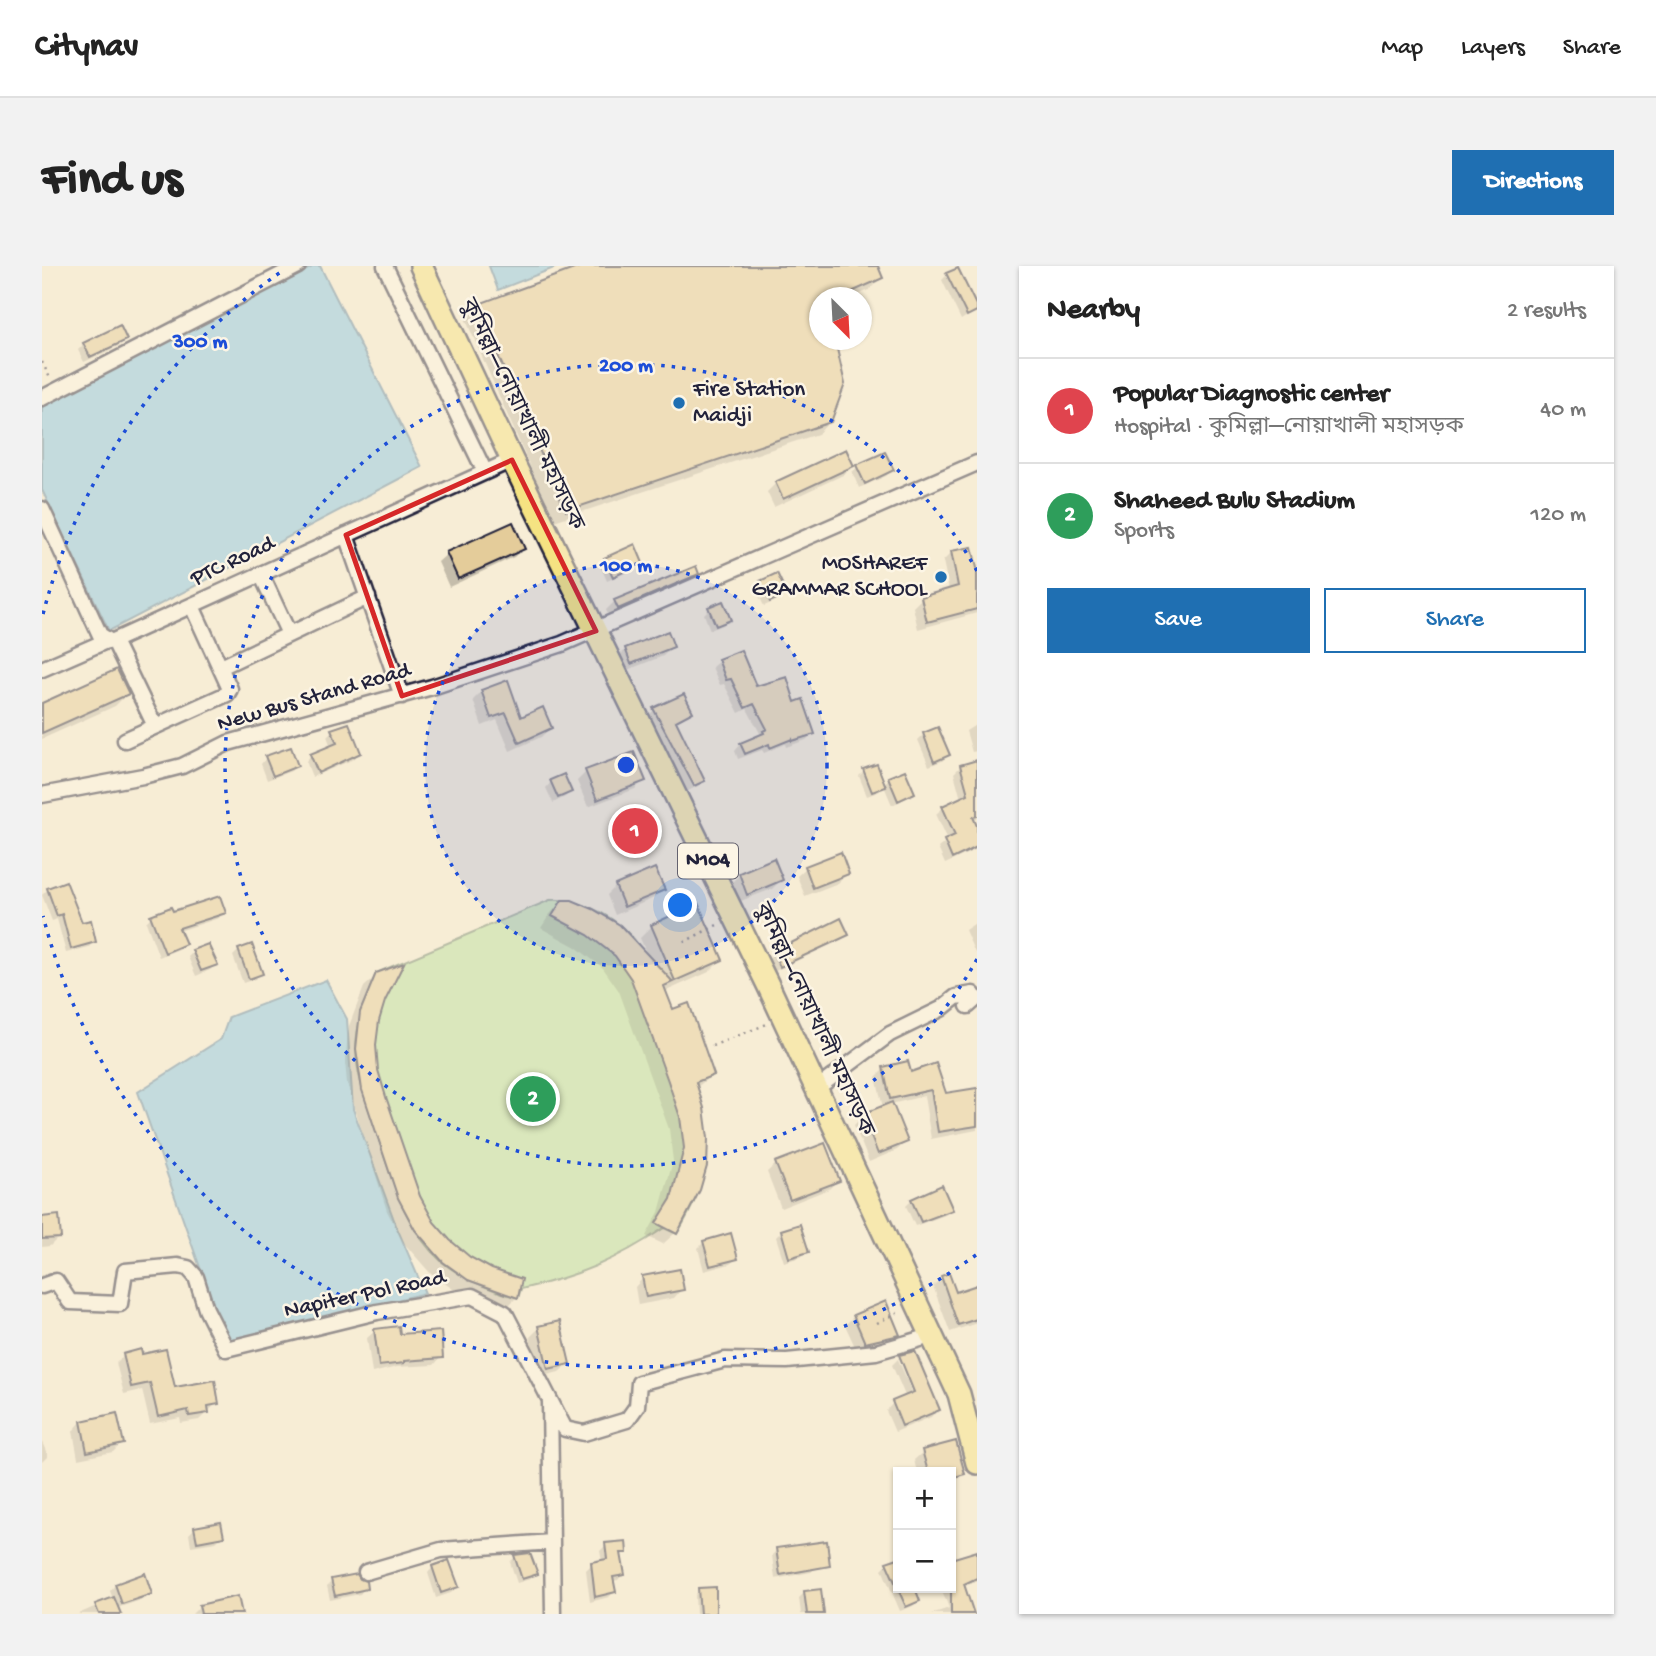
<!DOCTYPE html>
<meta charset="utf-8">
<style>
:root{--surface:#fff;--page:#f2f2f2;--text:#222;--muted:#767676;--line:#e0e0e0;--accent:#1f6fb2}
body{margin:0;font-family:"Gochi Hand","Noto Sans Bengali",sans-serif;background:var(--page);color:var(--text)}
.controls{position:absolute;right:21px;bottom:21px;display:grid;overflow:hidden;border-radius:0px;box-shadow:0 2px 5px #0004}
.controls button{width:63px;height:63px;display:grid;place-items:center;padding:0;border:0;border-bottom:2px solid var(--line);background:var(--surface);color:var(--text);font:35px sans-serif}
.compass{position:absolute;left:767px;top:21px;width:63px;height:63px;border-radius:50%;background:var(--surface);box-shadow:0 2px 5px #0004;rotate:156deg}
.you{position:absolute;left:639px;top:640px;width:24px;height:24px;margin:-18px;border:5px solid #fff;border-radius:50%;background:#1a73e8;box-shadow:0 0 0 10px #1a73e833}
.badge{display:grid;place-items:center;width:46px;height:46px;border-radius:50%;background:var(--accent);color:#fff;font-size:23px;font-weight:700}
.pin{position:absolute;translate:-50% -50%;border:4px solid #fff;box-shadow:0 2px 7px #0006}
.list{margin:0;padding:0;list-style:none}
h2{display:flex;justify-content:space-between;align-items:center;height:91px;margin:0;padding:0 28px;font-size:30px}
h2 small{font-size:23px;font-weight:400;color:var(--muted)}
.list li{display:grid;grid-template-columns:46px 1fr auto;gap:21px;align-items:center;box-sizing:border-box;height:105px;padding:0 28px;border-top:2px solid var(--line)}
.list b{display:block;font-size:26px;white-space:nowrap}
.list p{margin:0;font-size:23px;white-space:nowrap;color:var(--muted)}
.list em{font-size:23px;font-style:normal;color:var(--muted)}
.actions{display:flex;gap:14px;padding:21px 28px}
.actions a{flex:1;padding:16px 0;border:2px solid var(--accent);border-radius:0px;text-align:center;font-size:24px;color:var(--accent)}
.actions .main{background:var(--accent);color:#fff}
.map{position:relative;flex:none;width:935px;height:1348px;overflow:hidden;border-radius:0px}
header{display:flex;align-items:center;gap:42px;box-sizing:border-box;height:98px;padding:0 35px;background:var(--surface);border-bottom:2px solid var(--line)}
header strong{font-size:33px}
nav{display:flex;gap:38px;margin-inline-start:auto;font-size:24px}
.intro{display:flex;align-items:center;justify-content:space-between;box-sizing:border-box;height:168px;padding:0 42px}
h1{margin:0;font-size:49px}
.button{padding:18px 32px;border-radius:0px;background:var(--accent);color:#fff;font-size:24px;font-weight:700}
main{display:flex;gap:42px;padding:0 42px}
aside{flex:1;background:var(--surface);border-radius:0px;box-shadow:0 2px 5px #0004}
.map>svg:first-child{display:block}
</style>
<header>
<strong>Citynav</strong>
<nav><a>Map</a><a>Layers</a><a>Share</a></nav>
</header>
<div class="intro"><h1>Find us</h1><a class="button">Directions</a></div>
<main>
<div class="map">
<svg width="935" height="1348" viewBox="0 0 935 1348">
<rect width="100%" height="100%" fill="#f7edd6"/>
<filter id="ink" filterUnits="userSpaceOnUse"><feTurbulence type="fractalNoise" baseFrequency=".0143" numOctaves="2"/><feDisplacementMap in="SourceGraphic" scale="14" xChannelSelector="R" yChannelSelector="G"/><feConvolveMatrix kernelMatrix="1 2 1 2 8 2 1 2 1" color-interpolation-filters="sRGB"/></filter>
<g filter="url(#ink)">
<!-- green -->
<path fill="#b6e19e" stroke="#6c826c" stroke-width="2" d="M 508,634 C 543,632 579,654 599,682 C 613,701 620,725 632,745 C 645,766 658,788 672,809 L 654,816 C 672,878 669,913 635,968 L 622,962 C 575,994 534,1011 479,1023 L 476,1032 C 449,1024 422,1014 399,995 C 362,962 350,913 335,868 C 326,840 315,813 314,784 C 314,756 324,733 334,707 Z"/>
<!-- water -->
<path fill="#85c6e6" stroke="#5d84a2" stroke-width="2" d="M 272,0 L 278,0 L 380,201 L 67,365 L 0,224 L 0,141 Z
M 447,0 L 517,0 L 456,24 Z
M 284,714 L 305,753 L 311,843 L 355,962 L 383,1027 L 185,1078 L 96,826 L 179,773 L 187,751 Z"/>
<!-- shadow -->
<path fill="#0003" fill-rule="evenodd" d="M 545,0 L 835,0 L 839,12 L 827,24 L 809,32 L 778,32 L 778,74 L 791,74 L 792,80 L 788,155 L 776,168 L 512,255 L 423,52 L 435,40 Z
M 905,9 L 934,44 L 919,54 L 900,14 Z
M 83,73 L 78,79 L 42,96 L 36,84 L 42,78 Z
M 810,200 L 801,209 L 732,241 L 725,226 L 734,217 Z
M 816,201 L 850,204 L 844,210 L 817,222 L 810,206 Z
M 481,282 L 472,291 L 407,321 L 396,296 L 405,288 Z
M 910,286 L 935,310 L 935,347 L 876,363 L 871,341 L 880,332 L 907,324 L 901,295 Z
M 563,293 L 599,297 L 593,302 L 565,315 L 558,299 Z
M 655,307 L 646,316 L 567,351 L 564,344 L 573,335 Z
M 719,316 L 743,328 L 738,333 L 722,340 L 713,322 Z
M 667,343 L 687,353 L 681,359 L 668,364 L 662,348 Z
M 630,381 L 621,390 L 580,406 L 575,392 L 584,383 Z
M 698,386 L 713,422 L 751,438 L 771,467 L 764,474 L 744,481 L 743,478 L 722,487 L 720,484 L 696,493 L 693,485 L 699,478 L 719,469 L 705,443 L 697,447 L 682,418 L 678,419 L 670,401 L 677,395 Z
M 440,425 L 478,453 L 508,462 L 499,471 L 468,485 L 455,454 L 440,460 L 431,434 Z
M 85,428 L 73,440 L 0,473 L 0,438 Z
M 612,444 L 649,446 L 633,457 L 661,515 L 656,520 L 646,525 L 607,449 Z
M 935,458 L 935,485 L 930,486 L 924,465 Z
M 290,465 L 317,487 L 312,493 L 270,511 L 264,495 L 269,489 L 289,481 L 285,470 Z
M 882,468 L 906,489 L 900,495 L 887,500 L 876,474 Z
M 224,492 L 254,500 L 249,505 L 225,514 L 219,498 Z
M 935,495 L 935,553 L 930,555 L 935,564 L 935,583 L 903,598 L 896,582 L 906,574 L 894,548 L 901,542 L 919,533 L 912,507 L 919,500 Z
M 822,505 L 841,518 L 847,513 L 871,527 L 865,532 L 850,539 L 842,520 L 836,526 L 825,530 L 817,510 Z
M 544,506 L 602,514 L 593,523 L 546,541 L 535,515 Z
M 509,516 L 528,526 L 523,531 L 511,537 L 504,522 Z
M 576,562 L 612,568 L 607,573 L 607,569 L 577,582 L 571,568 Z
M 764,602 L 805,608 L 796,617 L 763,630 L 755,610 Z
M 698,608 L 739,614 L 730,623 L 696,636 L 689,617 Z
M 574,620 L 620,623 L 612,632 L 573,649 L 565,629 Z
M 6,623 L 52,675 L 47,681 L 24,687 L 15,653 L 10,655 L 0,629 Z
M 521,635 L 606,691 L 598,672 L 610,660 L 679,694 L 667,706 L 622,726 L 630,746 L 670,809 L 654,822 L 633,967 L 621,978 L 604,970 L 617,946 L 631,895 L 627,863 L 577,725 L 561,702 L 534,681 L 499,662 L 508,648 Z
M 182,646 L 177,652 L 137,665 L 142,678 L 137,683 L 117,691 L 104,656 L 109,651 L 130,647 Z
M 935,656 L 935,686 L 933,687 L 923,664 Z
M 805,669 L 799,674 L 733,705 L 727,693 L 732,687 Z
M 197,684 L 219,707 L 213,713 L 201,717 L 191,690 Z
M 151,686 L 174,698 L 168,704 L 154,710 L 146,691 Z
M 335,709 L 335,755 L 332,779 L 334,804 L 377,931 L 391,957 L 407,976 L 427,993 L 449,1005 L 478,1015 L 474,1032 L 463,1043 L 414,1025 L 389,1008 L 361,976 L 345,945 L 305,817 L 303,796 L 307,760 L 322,721 Z
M 842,803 L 867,808 L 903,829 L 932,824 L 935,821 L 935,864 L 889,873 L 882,830 L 849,838 L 864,876 L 855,884 L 827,896 L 812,859 L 821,850 L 841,842 L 834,811 Z
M 734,898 L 796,914 L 787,923 L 739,942 L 725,906 Z
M 870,934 L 909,943 L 903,949 L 873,960 L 864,940 Z
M 0,952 L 17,971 L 8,980 L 0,981 Z
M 740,965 L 765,985 L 759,991 L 742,996 L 734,971 Z
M 662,976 L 694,993 L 688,998 L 662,1005 L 656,982 Z
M 906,1009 L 913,1028 L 935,1020 L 935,1057 L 908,1066 L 891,1020 L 899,1012 Z
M 601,1012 L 640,1023 L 632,1032 L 596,1039 L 593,1021 Z
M 812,1050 L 856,1069 L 847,1077 L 815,1085 L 803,1059 Z
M 497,1062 L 526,1098 L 517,1106 L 497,1111 L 488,1071 Z
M 333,1065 L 357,1070 L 399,1091 L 392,1099 L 355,1101 L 330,1107 L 325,1072 Z
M 872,1087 L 896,1143 L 889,1151 L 853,1166 L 844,1145 L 851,1137 L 864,1132 L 850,1099 L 858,1091 ZM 856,1093 L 860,1093 L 877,1134 L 874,1135 Z
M 82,1089 L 131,1123 L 175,1137 L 157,1154 L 139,1157 L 138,1152 L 108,1158 L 100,1124 L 82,1128 L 74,1097 Z
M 39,1156 L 80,1177 L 71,1186 L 36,1193 L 31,1165 Z
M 0,1176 L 6,1190 L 0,1196 Z
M 881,1186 L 921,1207 L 909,1217 L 909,1206 L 875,1206 L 872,1194 Z
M 153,1262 L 180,1271 L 174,1276 L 149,1280 L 147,1268 Z
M 564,1279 L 583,1286 L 578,1291 L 581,1308 L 576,1314 L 570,1315 L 572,1326 L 567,1331 L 548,1336 L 544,1304 L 550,1298 L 560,1296 L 558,1285 Z
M 735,1284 L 775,1301 L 769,1306 L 733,1313 L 730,1289 Z
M 935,1287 L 935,1315 L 921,1321 L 930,1348 L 889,1348 L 907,1342 L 899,1322 L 909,1322 L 909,1295 Z
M 473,1291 L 494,1307 L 488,1313 L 475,1317 L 468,1296 Z
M 856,1293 L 856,1322 L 871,1322 L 876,1334 L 871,1340 L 858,1345 L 840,1303 L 845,1298 Z
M 391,1301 L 415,1321 L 409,1327 L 394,1332 L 386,1307 Z
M 290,1315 L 323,1322 L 318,1328 L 288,1334 L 285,1320 Z
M 73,1319 L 108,1327 L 102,1333 L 75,1342 L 78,1348 L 36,1348 L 71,1333 L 68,1325 Z
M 657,1324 L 672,1348 L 654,1348 L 653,1329 Z
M 763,1326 L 780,1348 L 759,1348 L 757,1332 Z
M 158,1340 L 198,1348 L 150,1348 Z"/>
<!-- building -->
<path fill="#e4cc9a" stroke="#22223b" stroke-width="2" d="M 540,0 L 836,0 L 841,12 L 796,32 L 778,32 L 778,74 L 793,74 L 803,118 L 789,156 L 524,245 L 434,39 Z
M 916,2 L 935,41 L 935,45 L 925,50 L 904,7 Z
M 78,59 L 85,74 L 48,91 L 41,77 Z
M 804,183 L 812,200 L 741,233 L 733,216 Z
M 843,186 L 852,204 L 823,218 L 814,199 Z
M 471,256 L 483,283 L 416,313 L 404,286 Z
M 593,278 L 601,297 L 571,311 L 562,292 Z
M 930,281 L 935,302 L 935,343 L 885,356 L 879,331 L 916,320 L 909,285 Z
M 654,300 L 657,308 L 576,343 L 572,334 Z
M 735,307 L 745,328 L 728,336 L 718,315 Z
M 681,335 L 689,354 L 674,360 L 666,341 Z
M 626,365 L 632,381 L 589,398 L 583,382 Z
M 699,384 L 714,420 L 745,411 L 753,436 L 761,433 L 773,468 L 750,475 L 750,473 L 728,482 L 727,478 L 703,488 L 698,477 L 722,467 L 721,465 L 725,463 L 712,438 L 703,442 L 689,413 L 684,414 L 676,393 Z
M 75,403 L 87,428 L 0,467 L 0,437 Z
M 466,414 L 479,451 L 501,441 L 510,462 L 477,477 L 464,447 L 449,452 L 439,424 Z
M 642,428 L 651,446 L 634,455 L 663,515 L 652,520 L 611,442 Z
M 307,457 L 319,487 L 276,507 L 268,488 L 295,477 L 289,463 Z
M 896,461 L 908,489 L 892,496 L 881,467 Z
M 249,481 L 256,500 L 231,510 L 223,490 Z
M 592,486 L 604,515 L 555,534 L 543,504 Z
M 935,494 L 935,550 L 931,551 L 935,560 L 935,581 L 910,593 L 902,574 L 913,569 L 900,540 L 926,528 L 918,499 Z
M 835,498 L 844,521 L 830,526 L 821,503 Z
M 863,504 L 873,527 L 856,535 L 846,511 Z
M 522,508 L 530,526 L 516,532 L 508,514 Z
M 605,548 L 614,569 L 584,581 L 575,561 Z
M 799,586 L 807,608 L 771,622 L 763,600 Z
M 732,592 L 741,614 L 705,629 L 697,607 Z
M 613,602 L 623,624 L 582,641 L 573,619 Z
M 24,615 L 40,656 L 49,654 L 54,676 L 29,683 L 20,648 L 15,650 L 5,622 Z
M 178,630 L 184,647 L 137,662 L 144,678 L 123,687 L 108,649 L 129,641 L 131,645 Z
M 520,634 L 530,634 L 551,643 L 578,659 L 631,716 L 622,720 L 631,743 L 647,737 L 672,809 L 654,816 L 662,842 L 666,872 L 665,900 L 658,924 L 635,968 L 614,957 L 629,933 L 642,882 L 638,851 L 626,815 L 589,713 L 573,690 L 546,669 L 510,650 Z
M 656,637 L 681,694 L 633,715 L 609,659 Z
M 799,652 L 807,669 L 738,701 L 731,686 Z
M 166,678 L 176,699 L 159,705 L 150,684 Z
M 210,678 L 221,708 L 207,713 L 196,683 Z
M 362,697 L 343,735 L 337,755 L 334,779 L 336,804 L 344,831 L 378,930 L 392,956 L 408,974 L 428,991 L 450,1003 L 480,1013 L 476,1032 L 426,1014 L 401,996 L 373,964 L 356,932 L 320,824 L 314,783 L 318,746 L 334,707 Z
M 866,795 L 869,806 L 894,797 L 904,827 L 935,822 L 935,860 L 896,866 L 889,824 L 848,833 L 841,801 Z
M 850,836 L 866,876 L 836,888 L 820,848 Z
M 783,877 L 798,915 L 748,934 L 733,896 Z
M 900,919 L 911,944 L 879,956 L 869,933 Z
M 17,949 L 19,972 L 0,973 L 0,951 Z
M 758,958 L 767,986 L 747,992 L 739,964 Z
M 689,967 L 696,993 L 668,1000 L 661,975 Z
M 638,1003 L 642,1024 L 604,1031 L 600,1010 Z
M 907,1007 L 914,1026 L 935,1019 L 935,1053 L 916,1059 L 899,1010 Z
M 844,1035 L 858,1069 L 823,1077 L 811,1049 Z
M 518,1055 L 528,1098 L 506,1103 L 496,1060 Z
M 357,1060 L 358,1068 L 399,1065 L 401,1092 L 362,1095 L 362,1097 L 337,1100 L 332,1063 Z
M 99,1083 L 100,1088 L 124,1083 L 133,1121 L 173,1114 L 177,1138 L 166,1140 L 167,1147 L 147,1150 L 146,1144 L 116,1151 L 108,1117 L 89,1121 L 81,1088 Z
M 873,1085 L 898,1144 L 860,1160 L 850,1135 L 872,1126 L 857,1089 Z
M 75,1147 L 82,1178 L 45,1186 L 39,1155 Z
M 914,1175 L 923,1208 L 909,1212 L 909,1206 L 886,1206 L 880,1184 Z
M 179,1256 L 182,1271 L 155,1276 L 152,1261 Z
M 584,1275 L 585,1287 L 579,1287 L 583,1309 L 571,1311 L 574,1326 L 553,1331 L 549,1296 L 565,1293 L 563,1277 Z
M 785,1275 L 788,1300 L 738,1309 L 734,1282 Z
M 935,1285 L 935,1312 L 922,1318 L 932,1348 L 909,1348 L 909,1293 Z
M 488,1287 L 496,1308 L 480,1313 L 472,1289 Z
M 856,1292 L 856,1322 L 873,1322 L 878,1335 L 864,1341 L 844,1296 Z
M 407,1294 L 417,1321 L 399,1327 L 390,1300 Z
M 103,1307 L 110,1328 L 80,1338 L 73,1318 Z
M 315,1308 L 318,1313 L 324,1315 L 325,1323 L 293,1330 L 289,1313 Z
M 674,1321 L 674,1348 L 658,1348 L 656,1322 Z
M 779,1323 L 782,1348 L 765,1348 L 762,1325 Z
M 196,1330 L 200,1348 L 159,1348 L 157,1339 Z
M 72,1331 L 79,1348 L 57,1348 L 53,1338 Z"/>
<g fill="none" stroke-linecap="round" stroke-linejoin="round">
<defs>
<path id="minor" d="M 343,0 L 443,206
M 0,132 L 256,0
M 0,243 L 58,369 L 69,376 L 470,194
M 304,269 L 360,430
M 219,308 L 247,368
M 72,375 L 113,460
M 179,401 L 326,331
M 0,403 L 64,375
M 83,474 L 185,428 L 188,423 L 150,340
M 0,529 L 101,510 L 140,500 L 186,477 L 390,421 L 520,378 L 935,197
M 774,823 L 848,768 L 899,743 L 914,731 L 931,728 L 926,740 L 935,732
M 0,1020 L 14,1015 L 28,1036 L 78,1038 L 83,1005 L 136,1000 L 146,1002 L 154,1011 L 164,1043 L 184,1083 L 335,1046 L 430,1030 L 463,1047 L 523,1163 L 542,1167 L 585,1154 L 595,1140 L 597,1117 L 683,1094 L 745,1095 L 834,1086 L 889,1070
M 508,1136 L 511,1348
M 324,1306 L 399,1284 L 510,1276"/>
<path id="highway" d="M 379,0 L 470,194 L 726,719 L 917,1128 L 935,1197"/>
</defs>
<!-- minor casing -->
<use href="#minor" stroke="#22223b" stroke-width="19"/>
<!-- highway casing -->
<use href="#highway" stroke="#22223b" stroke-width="26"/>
<!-- path -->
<path stroke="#22223b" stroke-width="2.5" stroke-dasharray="2 5" stroke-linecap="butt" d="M 0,96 L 8,112
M 642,676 L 677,658
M 670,780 L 725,758
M 835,1057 L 859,1045"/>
<!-- minor -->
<use href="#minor" stroke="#fcf5e5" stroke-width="14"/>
<!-- highway -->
<use href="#highway" stroke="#f5e382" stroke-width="21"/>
</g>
</g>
<!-- marked area -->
<path d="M0 0H935V1348H0ZM 470,194 L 554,365 L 360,430 L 304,269 Z" fill="#f7edd6" fill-opacity=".55" fill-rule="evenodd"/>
<path fill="none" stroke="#d62828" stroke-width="5" stroke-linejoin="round" d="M 470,194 L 554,365 L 360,430 L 304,269 Z"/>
<!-- distance rings -->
<circle cx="584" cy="499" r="201" fill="#1d4ed8" fill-opacity=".12"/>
<g fill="none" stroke="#1d4ed8" stroke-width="3.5" stroke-dasharray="3.5 7">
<circle cx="584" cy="499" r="201"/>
<path d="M935 693A401 401 0 1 1 935 305"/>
<path d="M934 989A602 602 0 0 1 1 650M1 348A602 602 0 0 1 243 3"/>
</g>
<!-- markers -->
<g fill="#1f6fb2" stroke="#fcf5e5" stroke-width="2.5">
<circle cx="637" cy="137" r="7"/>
<circle cx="899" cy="311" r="7"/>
</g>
<g text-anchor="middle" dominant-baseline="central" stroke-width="5" stroke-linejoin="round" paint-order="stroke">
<!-- shield labels -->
<rect fill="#fcf5e5" stroke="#63616e" stroke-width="2" x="636" y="577.5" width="60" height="35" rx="5"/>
<g font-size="21" font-weight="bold" fill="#22223b">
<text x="666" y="595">N104</text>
</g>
<!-- poi labels -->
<g font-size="23" fill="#22223b" stroke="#fcf5e5" text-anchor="start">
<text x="651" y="124">Fire Station<tspan x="651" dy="26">Maidji</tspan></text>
<text x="885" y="298" text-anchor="end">MOSHAREF<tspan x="885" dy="26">GRAMMAR SCHOOL</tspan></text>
</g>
<!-- street labels -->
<g font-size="23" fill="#22223b" stroke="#fcf5e5">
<text transform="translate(479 149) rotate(64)">কুমিল্লা–নোয়াখালী মহাসড়ক</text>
<text transform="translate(191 296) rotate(-25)">PTC Road</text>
<text transform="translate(272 432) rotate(-16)">New Bus Stand Road</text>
<text transform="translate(771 754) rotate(65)">কুমিল্লা–নোয়াখালী মহাসড়ক</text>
<text transform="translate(323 1029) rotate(-12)">Napiter Pol Road</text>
</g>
</g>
<circle cx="584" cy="499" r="10" fill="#1d4ed8" stroke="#fcf5e5" stroke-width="3.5"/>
<g font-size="21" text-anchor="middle" font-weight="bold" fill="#1d4ed8" stroke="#fcf5e5" stroke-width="5" stroke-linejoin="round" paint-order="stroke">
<text x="158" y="81">300 m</text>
<text x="584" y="105">200 m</text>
<text x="584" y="305">100 m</text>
</g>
</svg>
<div class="controls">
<button>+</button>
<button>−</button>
</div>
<svg class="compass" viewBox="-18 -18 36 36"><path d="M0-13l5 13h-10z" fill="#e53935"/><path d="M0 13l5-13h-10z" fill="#767676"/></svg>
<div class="you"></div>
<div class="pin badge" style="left:593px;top:565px;background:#e0444e">1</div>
<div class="pin badge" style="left:491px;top:833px;background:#2e9e5b">2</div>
</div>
<aside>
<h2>Nearby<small>2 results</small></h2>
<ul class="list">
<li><span class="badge" style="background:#e0444e">1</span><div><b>Popular Diagnostic center</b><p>Hospital · কুমিল্লা–নোয়াখালী মহাসড়ক</p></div><em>40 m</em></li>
<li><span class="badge" style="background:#2e9e5b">2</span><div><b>Shaheed Bulu Stadium</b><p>Sports</p></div><em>120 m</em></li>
</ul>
<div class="actions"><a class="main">Save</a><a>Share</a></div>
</aside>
</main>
